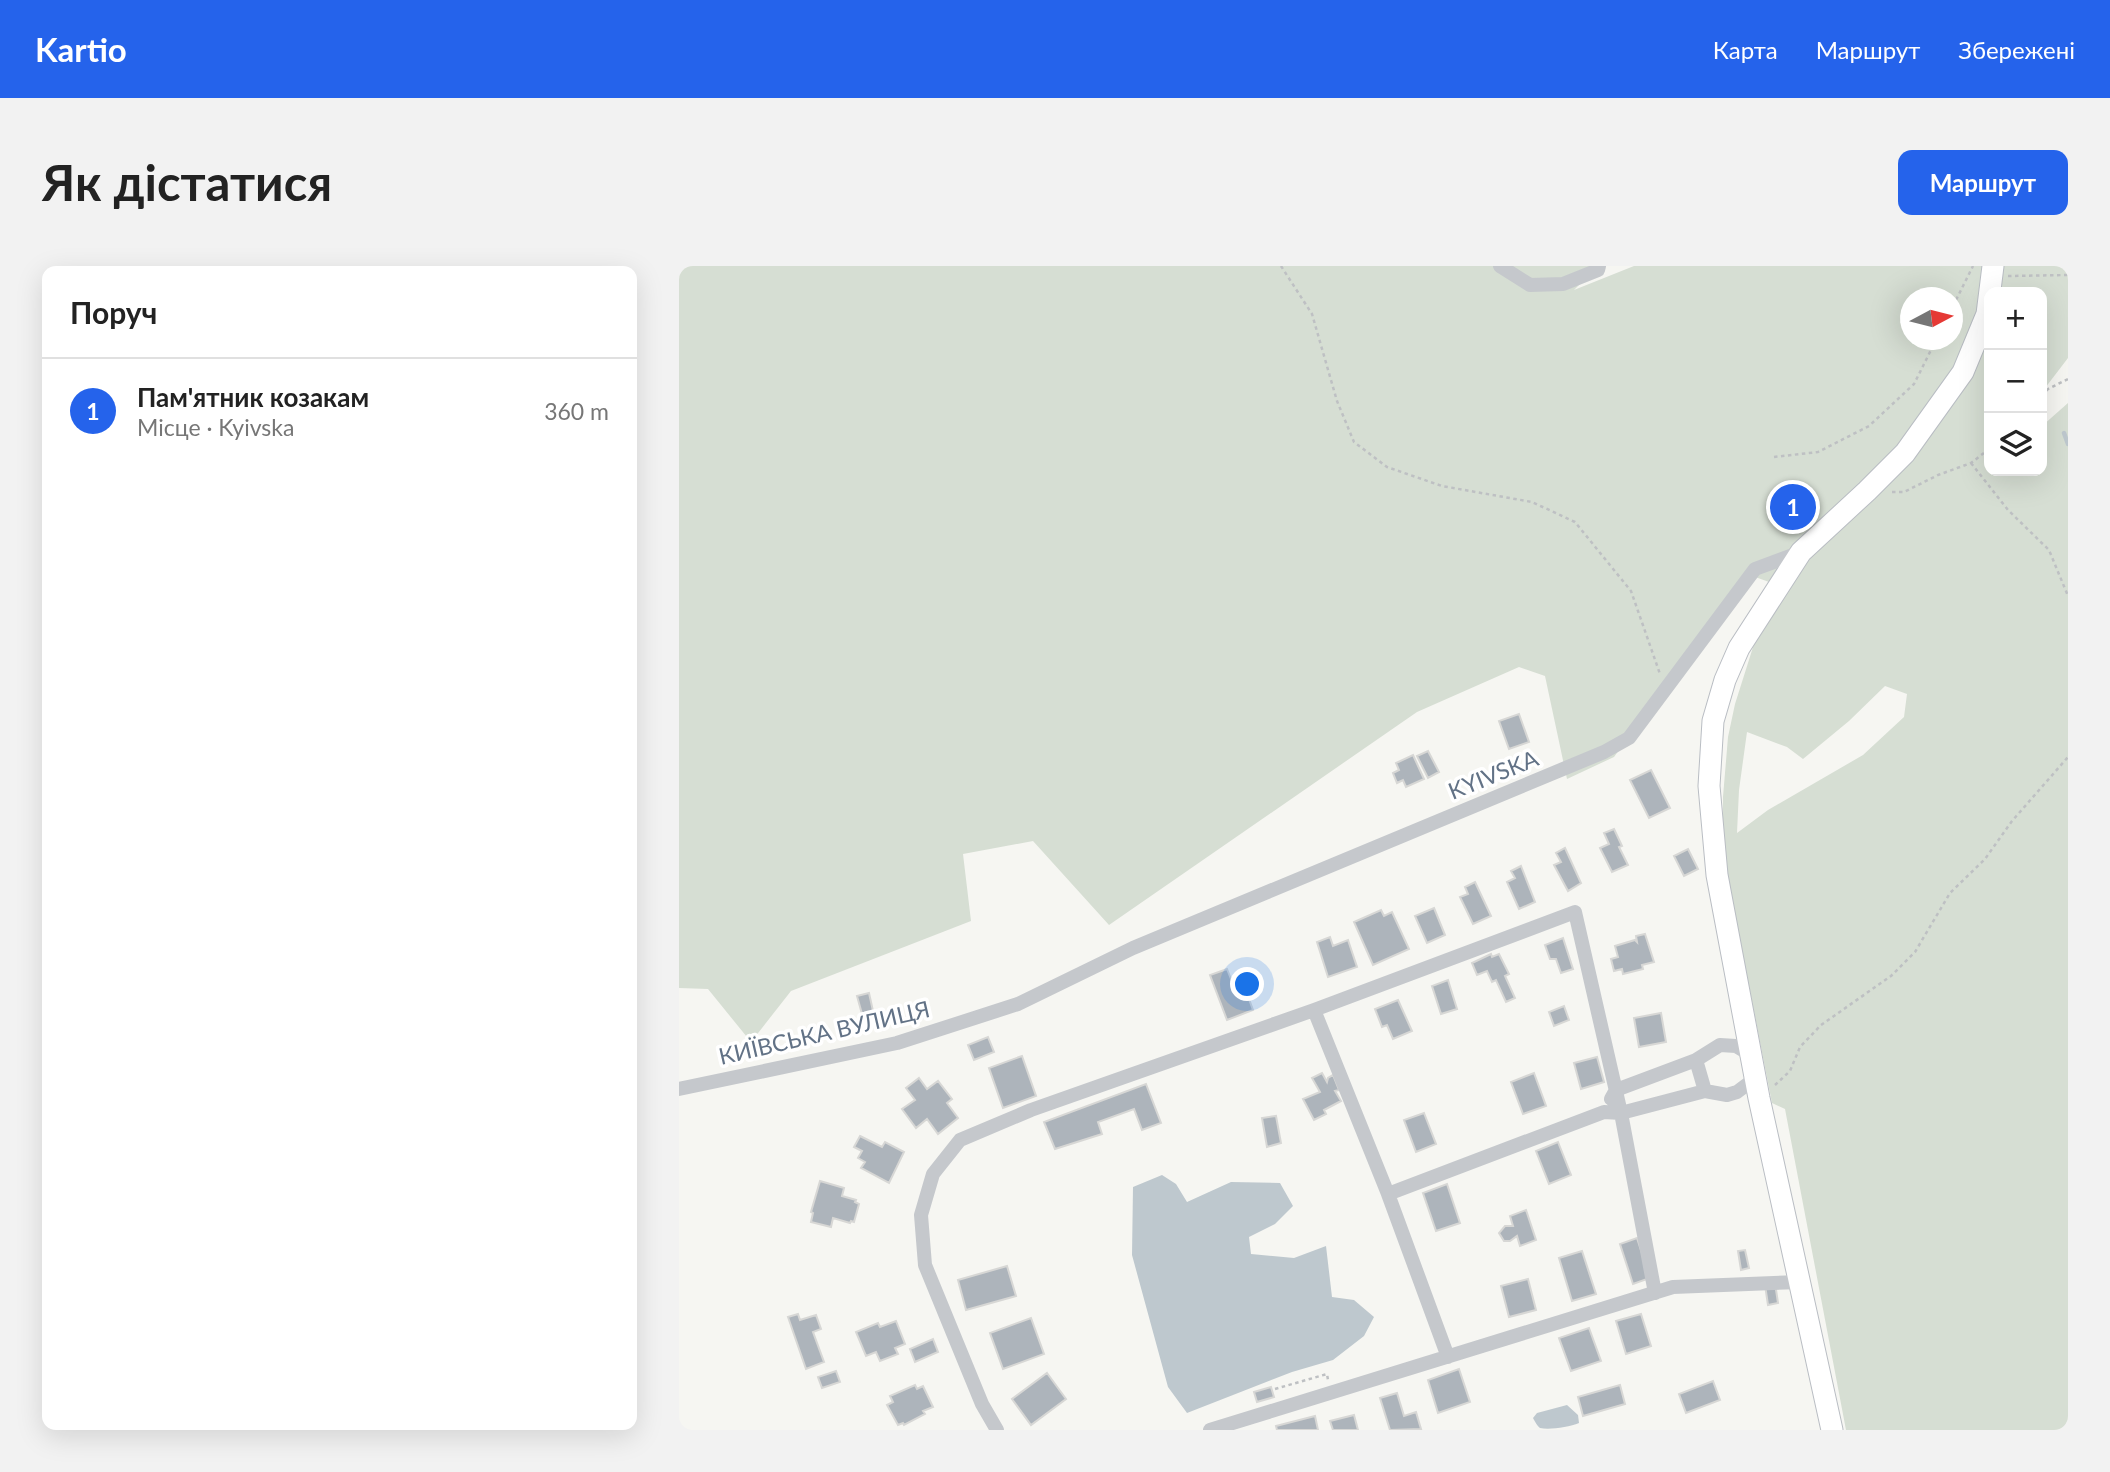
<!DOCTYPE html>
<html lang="uk">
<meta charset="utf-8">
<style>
:root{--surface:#fff;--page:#f2f2f2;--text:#222;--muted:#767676;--line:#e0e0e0;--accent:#2563eb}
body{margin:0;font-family:Lato,sans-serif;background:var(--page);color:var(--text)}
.controls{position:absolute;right:21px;top:21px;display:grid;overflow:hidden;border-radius:14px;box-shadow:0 7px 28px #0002}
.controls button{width:63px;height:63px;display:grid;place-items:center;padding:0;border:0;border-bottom:2px solid var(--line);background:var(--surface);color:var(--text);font:35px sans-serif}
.compass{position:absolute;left:1221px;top:21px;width:63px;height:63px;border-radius:50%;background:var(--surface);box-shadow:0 7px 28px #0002;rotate:83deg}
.you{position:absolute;left:569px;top:719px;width:24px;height:24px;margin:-18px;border:5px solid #fff;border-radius:50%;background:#1a73e8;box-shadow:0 0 0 10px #1a73e833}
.badge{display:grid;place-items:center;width:46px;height:46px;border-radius:50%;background:var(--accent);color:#fff;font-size:23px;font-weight:700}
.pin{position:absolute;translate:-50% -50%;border:4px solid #fff;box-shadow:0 2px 7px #0006}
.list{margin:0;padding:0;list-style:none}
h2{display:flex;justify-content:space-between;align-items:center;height:91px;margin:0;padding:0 28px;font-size:30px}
h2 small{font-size:23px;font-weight:400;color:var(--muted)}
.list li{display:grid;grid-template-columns:46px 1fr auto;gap:21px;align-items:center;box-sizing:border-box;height:105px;padding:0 28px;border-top:2px solid var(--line)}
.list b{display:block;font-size:26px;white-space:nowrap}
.list p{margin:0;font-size:23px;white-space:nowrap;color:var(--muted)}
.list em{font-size:23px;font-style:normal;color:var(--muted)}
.icon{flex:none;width:38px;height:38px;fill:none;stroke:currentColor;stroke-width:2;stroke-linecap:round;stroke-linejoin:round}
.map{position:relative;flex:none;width:1389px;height:1164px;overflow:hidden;border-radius:14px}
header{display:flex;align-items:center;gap:42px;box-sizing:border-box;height:98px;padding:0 35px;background:var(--accent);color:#fff}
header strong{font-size:33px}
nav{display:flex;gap:38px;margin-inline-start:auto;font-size:24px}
.intro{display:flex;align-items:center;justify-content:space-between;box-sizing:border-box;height:168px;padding:0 42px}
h1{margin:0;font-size:49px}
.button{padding:18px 32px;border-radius:14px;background:var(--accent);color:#fff;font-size:24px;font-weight:700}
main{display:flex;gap:42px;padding:0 42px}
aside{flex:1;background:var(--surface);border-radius:14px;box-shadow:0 7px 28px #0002}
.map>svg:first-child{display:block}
</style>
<header>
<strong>Kartio</strong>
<nav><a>Карта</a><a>Маршрут</a><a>Збережені</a></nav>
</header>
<div class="intro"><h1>Як дістатися</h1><a class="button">Маршрут</a></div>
<main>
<aside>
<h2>Поруч<small></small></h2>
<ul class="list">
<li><span class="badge">1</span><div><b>Пам'ятник козакам</b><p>Місце · Kyivska</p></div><em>360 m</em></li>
</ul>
</aside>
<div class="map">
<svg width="1389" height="1164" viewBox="0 0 1389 1164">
<rect width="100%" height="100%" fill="#f6f6f2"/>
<!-- green -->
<path fill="#d6ded3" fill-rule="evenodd" d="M 0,0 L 919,0 L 895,24 L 955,0 L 1389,0 L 1389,92 L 1363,126 L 1363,26 L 1310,26 L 1310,205 L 1363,205 L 1363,160 L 1389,137 L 1389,1164 L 1167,1164 L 1106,843 L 1093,837 L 1049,613 L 1044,570 L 1044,531 L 1049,471 L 1056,438 L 1075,378 L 1093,342 L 1101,320 L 1068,308 L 935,491 L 888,513 L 866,410 L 840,401 L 738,446 L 430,659 L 354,575 L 284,588 L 292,655 L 112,725 L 72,776 L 29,723 L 0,722 ZM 1232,32 L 1274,32 L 1274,74 L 1232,74 ZM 1206,420 L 1228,428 L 1225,451 L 1184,489 L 1089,544 L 1058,567 L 1060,524 L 1068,466 L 1108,481 L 1124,493 L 1170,455 Z"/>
<!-- water -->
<path fill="#bec8ce" d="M 483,909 L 497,918 L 508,936 L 552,916 L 601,917 L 614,940 L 596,958 L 570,971 L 572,988 L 615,992 L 647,980 L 653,1031 L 675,1034 L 695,1051 L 685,1070 L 654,1094 L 613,1106 L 508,1147 L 489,1121 L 453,989 L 454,921 Z
M 888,1139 L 899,1149 L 900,1157 C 890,1161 871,1164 861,1162 C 859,1161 855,1154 854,1152 L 858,1147 Z"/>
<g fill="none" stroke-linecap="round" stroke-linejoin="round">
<!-- stream -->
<path stroke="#bec8ce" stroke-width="4.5" d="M 1385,167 L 1389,178"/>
</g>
<!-- building -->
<path fill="#adb4bb" stroke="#d7d7d5" stroke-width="2" d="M 840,448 L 850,476 L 830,483 L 820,455 Z
M 749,485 L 760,506 L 749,512 L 738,490 Z
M 734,489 L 745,513 L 727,521 L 724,514 L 718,517 L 714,507 L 720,504 L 717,497 Z
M 972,504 L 991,542 L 970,552 L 951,514 Z
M 935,563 L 943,580 L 940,581 L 949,599 L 933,606 L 921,582 L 930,578 L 925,567 Z
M 886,582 L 902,617 L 889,625 L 875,599 L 882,596 L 877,587 Z
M 1009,583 L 1019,603 L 1005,610 L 995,590 Z
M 842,600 L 856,636 L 840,643 L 828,616 L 836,612 L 832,605 Z
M 796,616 L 812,650 L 794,658 L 781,631 L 789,628 L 786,621 Z
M 755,642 L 766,669 L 748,677 L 736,650 Z
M 702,644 L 705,650 L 713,646 L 730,683 L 694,699 L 675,656 Z
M 966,668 L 975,696 L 963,699 L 964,703 L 944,708 L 943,703 L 935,705 L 932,693 L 939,691 L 936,680 L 956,674 L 958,676 L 957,670 Z
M 651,671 L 654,680 L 669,674 L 678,701 L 649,711 L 638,676 Z
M 884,672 L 894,703 L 882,707 L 877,693 L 871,693 L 866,679 Z
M 812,688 L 813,691 L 820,688 L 830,708 L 826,710 L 836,732 L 827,736 L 817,714 L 813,716 L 808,705 L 798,709 L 793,697 Z
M 548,703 L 552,713 L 561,709 L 574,744 L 548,754 L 531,709 Z
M 769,714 L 778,743 L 762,748 L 753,720 Z
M 190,727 L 194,745 L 183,748 L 178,730 Z
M 719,734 L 733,765 L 714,773 L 708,759 L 703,761 L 696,743 Z
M 885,740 L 890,754 L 875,760 L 870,746 Z
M 982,747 L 987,776 L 960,781 L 955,752 Z
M 309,771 L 315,786 L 295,794 L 289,779 Z
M 343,790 L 357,830 L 324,842 L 310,802 Z
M 918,791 L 925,816 L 902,823 L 895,797 Z
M 643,807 L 648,816 L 649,812 L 654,809 L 660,824 L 656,825 L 662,835 L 645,844 L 647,848 L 635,854 L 624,833 L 641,826 L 633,812 Z
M 855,807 L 867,840 L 844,848 L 832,816 Z
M 240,812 L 248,823 L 259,815 L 273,833 L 268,837 L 279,852 L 259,868 L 248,853 L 237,862 L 223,843 L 236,834 L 227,822 Z
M 467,818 L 482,857 L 463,864 L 455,843 L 419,856 L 423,868 L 376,883 L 365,856 Z
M 745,847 L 757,878 L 737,886 L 725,854 Z
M 597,850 L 602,877 L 588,881 L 583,852 Z
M 181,870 L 203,881 L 206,876 L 225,886 L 210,917 L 182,902 L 186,896 L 179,892 L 183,885 L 175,881 Z
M 879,876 L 892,909 L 870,918 L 857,885 Z
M 141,915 L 165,922 L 163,930 L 177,934 L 176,936 L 180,938 L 175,956 L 172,955 L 171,957 L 154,952 L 152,961 L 132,956 L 134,947 L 132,946 Z
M 768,918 L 781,957 L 757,965 L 744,927 Z
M 847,944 L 857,974 L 841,980 L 838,970 L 831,975 L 825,975 L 820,967 L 826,960 L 834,960 L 831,950 Z
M 958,972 L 971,1012 L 954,1018 L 941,978 Z
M 1066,984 L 1070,1002 L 1062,1004 L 1059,985 Z
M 903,985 L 917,1028 L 893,1035 L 880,992 Z
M 328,1000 L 337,1030 L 287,1044 L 279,1014 Z
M 849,1013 L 857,1044 L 830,1051 L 822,1020 Z
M 1096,1017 L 1099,1037 L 1089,1039 L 1086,1019 Z
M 119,1048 L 121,1054 L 137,1049 L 142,1063 L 134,1066 L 145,1096 L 127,1103 L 109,1051 Z
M 962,1048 L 972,1080 L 947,1088 L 937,1055 Z
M 352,1052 L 365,1088 L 324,1103 L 311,1067 Z
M 217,1055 L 226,1078 L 216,1082 L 219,1088 L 201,1095 L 197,1086 L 187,1090 L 177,1066 L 199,1057 L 201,1061 Z
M 910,1062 L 922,1095 L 892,1105 L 880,1072 Z
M 254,1073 L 259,1086 L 236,1096 L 231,1083 Z
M 780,1103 L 791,1136 L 759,1147 L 749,1114 Z
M 157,1105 L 161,1116 L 143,1122 L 139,1111 Z
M 368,1107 L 387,1133 L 352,1159 L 333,1133 Z
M 1034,1115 L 1041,1134 L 1007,1147 L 1000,1128 Z
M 236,1119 L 238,1123 L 244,1120 L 254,1141 L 244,1145 L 246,1148 L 225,1159 L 224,1157 L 219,1159 L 208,1139 L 214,1136 L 211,1130 Z
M 941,1119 L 946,1138 L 904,1150 L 899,1131 Z
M 592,1121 L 595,1131 L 578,1136 L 575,1126 Z
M 718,1127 L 725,1150 L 737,1146 L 742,1163 L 711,1164 L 701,1132 Z
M 675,1149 L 679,1164 L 654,1164 L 651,1155 Z
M 636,1150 L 639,1164 L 598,1164 L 597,1160 Z"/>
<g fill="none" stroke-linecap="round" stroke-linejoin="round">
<defs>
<path id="secondary" d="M 1153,1164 L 1080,832 L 1038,609 L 1030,520 L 1034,455 L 1046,414 L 1060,382 L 1122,286 L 1188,225 L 1226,187 L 1284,106 L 1308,48 L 1314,0"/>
</defs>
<!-- secondary casing -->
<use href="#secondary" stroke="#b9bdc3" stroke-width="23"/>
<!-- path -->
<path stroke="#bec0c3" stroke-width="2.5" stroke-dasharray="3.5 3.5" stroke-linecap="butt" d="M 602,0 L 633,48 L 658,135 L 675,176 L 708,201 L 763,220 L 853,236 L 896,256 L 952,325 L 981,408
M 1329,10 L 1389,9
M 1274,40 L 1294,0
M 1363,130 L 1369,123 L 1389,113
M 1095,191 L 1139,186 L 1190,160 L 1235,118 L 1257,74
M 1292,197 L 1329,244 L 1370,284 L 1389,330
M 1213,226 L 1225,226 L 1259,209 L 1292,197 L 1310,183
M 1096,819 L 1111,805 L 1121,781 L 1142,759 L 1212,710 L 1236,686 L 1271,627 L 1306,593 L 1333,555 L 1389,491
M 596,1123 L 648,1108 L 649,1114"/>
<!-- minor -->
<path stroke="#c5c8cc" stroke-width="14" d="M 821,0 L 851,19 L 884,18 L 919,4 L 920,0
M 635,744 L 709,928 L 769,1091
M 1017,794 L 1026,825
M 0,823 L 218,777 L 339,738 L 454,682 L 925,486 L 950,472 L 1076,303 L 1122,286
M 932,833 L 937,824 L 1017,794 L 1041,779 L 1057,780 L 1072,789
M 709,928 L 925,846 L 942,847 L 1026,825 L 1048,829 L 1058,826 L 1070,817 L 1076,809
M 318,1164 L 303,1138 L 246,999 L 242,949 L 254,908 L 281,874 L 352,844 L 635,744 L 896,646 L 942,847 L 976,1027
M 531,1164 L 994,1021 L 1121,1016"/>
<!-- secondary -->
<use href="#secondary" stroke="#fff" stroke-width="21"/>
</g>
<g text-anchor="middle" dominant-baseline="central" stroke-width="7" stroke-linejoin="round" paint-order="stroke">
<!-- street labels -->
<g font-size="23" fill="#627286" stroke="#fff">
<text transform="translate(814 508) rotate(-22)">KYIVSKA</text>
<text transform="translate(145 766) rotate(-13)">КИЇВСЬКА ВУЛИЦЯ</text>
</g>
</g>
</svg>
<div class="controls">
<button>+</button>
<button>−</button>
<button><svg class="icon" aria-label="layers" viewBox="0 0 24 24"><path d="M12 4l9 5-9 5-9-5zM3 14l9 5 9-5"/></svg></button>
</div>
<svg class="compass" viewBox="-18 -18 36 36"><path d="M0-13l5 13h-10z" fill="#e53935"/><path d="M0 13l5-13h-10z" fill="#767676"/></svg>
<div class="you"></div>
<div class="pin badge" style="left:1114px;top:241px">1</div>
</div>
</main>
